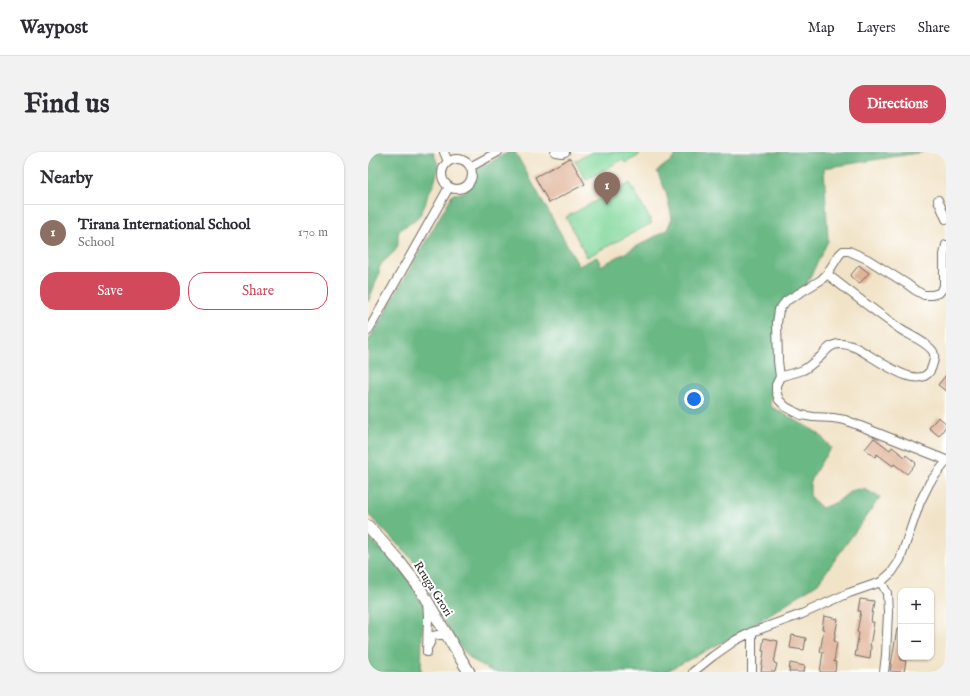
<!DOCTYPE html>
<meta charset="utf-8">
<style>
:root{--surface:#fff;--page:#f2f2f3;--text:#2b2b33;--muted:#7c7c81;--line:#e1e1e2;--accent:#d1495b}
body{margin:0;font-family:"IM FELL English",serif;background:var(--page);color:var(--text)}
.controls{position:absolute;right:12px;bottom:12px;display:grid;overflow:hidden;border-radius:8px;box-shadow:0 1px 3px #0004}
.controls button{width:36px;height:36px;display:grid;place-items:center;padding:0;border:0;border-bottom:1px solid var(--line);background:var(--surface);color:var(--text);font:20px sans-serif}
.you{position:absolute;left:326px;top:247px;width:14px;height:14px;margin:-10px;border:3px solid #fff;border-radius:50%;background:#1a73e8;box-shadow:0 0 0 6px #1a73e833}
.badge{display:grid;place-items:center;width:26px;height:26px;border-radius:50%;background:var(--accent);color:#fff;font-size:13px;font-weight:700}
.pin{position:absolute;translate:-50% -33px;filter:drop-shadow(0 1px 2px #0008)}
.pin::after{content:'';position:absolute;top:21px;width:14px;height:12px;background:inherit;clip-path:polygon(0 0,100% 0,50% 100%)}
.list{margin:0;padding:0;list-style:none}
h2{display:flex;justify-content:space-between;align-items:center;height:52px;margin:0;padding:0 16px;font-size:17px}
h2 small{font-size:13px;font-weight:400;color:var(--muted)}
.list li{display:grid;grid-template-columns:26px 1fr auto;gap:12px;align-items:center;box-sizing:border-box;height:56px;padding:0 16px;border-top:1px solid var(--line)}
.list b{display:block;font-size:15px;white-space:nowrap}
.list p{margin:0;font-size:13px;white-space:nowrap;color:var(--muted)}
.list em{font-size:13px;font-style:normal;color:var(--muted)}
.actions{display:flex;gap:8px;padding:12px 16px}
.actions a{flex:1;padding:9px 0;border:1px solid var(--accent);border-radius:16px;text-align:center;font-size:14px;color:var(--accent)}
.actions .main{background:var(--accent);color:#fff}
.map{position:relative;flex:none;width:578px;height:520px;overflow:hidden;border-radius:16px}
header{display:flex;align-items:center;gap:24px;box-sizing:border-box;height:56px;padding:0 20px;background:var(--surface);border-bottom:1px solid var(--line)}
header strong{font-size:19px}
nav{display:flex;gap:22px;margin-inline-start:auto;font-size:14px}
.intro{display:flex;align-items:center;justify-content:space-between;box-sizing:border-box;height:96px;padding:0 24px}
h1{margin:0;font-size:28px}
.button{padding:10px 18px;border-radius:16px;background:var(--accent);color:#fff;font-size:14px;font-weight:700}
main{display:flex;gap:24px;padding:0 24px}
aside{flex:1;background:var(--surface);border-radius:16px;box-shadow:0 1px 3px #0004}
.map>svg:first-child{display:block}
</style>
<header>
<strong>Waypost</strong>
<nav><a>Map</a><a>Layers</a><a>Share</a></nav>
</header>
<div class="intro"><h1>Find us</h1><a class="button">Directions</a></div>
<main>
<aside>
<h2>Nearby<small></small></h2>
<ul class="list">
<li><span class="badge" style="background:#8d6e63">1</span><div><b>Tirana International School</b><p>School</p></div><em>170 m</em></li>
</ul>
<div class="actions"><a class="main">Save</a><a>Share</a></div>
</aside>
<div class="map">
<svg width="578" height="520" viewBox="0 0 578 520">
<rect width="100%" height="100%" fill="#fff"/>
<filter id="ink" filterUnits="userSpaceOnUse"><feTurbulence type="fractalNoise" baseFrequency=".025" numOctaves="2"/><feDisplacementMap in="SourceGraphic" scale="8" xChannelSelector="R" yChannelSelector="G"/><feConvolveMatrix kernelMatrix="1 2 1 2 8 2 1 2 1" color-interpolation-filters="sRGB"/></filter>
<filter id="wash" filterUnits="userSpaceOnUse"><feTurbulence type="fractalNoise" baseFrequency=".012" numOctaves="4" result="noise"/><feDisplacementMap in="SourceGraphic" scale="16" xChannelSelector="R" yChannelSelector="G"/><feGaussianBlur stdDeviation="0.9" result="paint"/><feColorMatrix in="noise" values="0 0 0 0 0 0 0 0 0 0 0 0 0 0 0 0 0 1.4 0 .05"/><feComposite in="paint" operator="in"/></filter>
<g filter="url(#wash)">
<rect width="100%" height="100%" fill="#f1e3c7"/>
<!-- green -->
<path fill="#83d89c" stroke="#578264" d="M 224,0 L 272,0 L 270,4 L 257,11 L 255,7 L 218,28 L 207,9 Z
M 262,31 L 284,71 L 219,105 L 198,65 Z"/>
<!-- forest -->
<path fill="#6ab884" stroke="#4a7258" d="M 0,0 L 65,0 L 69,10 L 70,15 L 69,21 L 66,32 L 60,42 L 57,53 L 52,63 L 43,71 L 32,77 L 30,82 L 30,93 L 27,99 L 14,111 L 11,116 L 11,122 L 0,150 Z
M 141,0 L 147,0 L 211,114 L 229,105 L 233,114 L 299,78 L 304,66 L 298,40 L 289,19 L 304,8 L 310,0 L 555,0 L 456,16 L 460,89 L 439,131 L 412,161 L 402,254 L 450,281 L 463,296 L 455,307 L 442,329 L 442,345 L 454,356 L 469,350 L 483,339 L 490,337 L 498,338 L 512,345 L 450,431 L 374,480 L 297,520 L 125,520 L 103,507 L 91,493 L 74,467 L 55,425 L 45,408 L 0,362 L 0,190 L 85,42 C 101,41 105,35 106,19 Z
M 0,385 L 33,417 L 43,431 L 54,451 L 58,463 L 58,469 L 55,474 L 54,480 L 53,520 L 0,520 L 0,490 L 1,485 L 0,478 Z"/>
<g id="blocks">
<!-- building -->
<path fill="#e0b399" d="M 202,6 L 217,32 L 181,51 L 167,25 Z
M 491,113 L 501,121 L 491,132 L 482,124 Z
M 578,223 L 578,239 L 570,233 Z
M 570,265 L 578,271 L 578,274 L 571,284 L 561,276 Z
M 506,286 L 522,298 L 524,295 L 537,305 L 538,303 L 548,311 L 539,322 L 526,312 L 525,314 L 509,302 L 507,305 L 497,297 Z
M 492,447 L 506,449 L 503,470 L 506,470 L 502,494 L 503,494 L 502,507 L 487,504 L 491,481 L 489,480 L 493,459 L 490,459 Z
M 456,464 L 470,467 L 466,489 L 469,490 L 466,510 L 468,510 L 467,520 L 452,520 L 455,500 L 452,500 L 456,477 L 454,477 Z
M 529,477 L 533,477 L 533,508 L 538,509 L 536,520 L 522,519 Z
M 424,483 L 438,486 L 436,498 L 422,496 Z
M 396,486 L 410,489 L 406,511 L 409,512 L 407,520 L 393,520 L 396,499 L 394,499 Z
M 422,511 L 437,514 L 436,520 L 421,520 Z"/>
</g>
</g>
<g filter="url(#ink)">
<use href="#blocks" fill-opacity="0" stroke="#706b62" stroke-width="1"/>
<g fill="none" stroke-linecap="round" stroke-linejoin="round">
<defs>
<path id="minor" d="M 76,0 L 80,10
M 187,0 L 194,1 L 197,0
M74 22a15 15 0 1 1 30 0a15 15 0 1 1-30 0Z
M 102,15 L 130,0
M 570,48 L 578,67
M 459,122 C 483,141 507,159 532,177 C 541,183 556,189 563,197 C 567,201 567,205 565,211 C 557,249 503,201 486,195 C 482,193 477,192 472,192 C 462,192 458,199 452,205 C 447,209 441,215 435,218 C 428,221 419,222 412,225 L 408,233 L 408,239 L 411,248 L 418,255 L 433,263 L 445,265 L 465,266 L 477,268 L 578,308
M 0,179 L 81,35
M 412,225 L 410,209 L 409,171 L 411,158 L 418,149 L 453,128 L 459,122 L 471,103 L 475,99 L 481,99 L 499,107 L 539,132 L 547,138 L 556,143 L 564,143 L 571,141 L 576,135 L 576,103 L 578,93
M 513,430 L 519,441 L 520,460 L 518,503 L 516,520
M 59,450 L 60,464 L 59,500
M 384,480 L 384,520
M 61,493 L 65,484 L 70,483 L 79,483
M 325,520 L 345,504 L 368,488 L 384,480 L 434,462 L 481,441 L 513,430 L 524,420 L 532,408 L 552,350 L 562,330 L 578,310"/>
<path id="major" d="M 0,374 L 31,409 L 51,435 L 90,502 L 101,520"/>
</defs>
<!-- minor casing -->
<use href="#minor" stroke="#706b62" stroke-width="10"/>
<!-- major casing -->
<use href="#major" stroke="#706b62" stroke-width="13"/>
<!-- minor -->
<use href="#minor" stroke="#fff" stroke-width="8"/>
<!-- major -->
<use href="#major" stroke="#fff" stroke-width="11"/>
</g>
</g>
<g text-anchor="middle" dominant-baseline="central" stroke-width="4" stroke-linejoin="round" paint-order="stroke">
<!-- street labels -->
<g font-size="12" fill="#2b2b2b" stroke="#fff">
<text transform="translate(65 437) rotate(58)">Rruga Grori</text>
</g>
</g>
</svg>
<div class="controls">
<button>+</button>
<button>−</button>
</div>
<div class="you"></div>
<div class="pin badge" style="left:239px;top:53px;background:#8d6e63">1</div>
</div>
</main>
